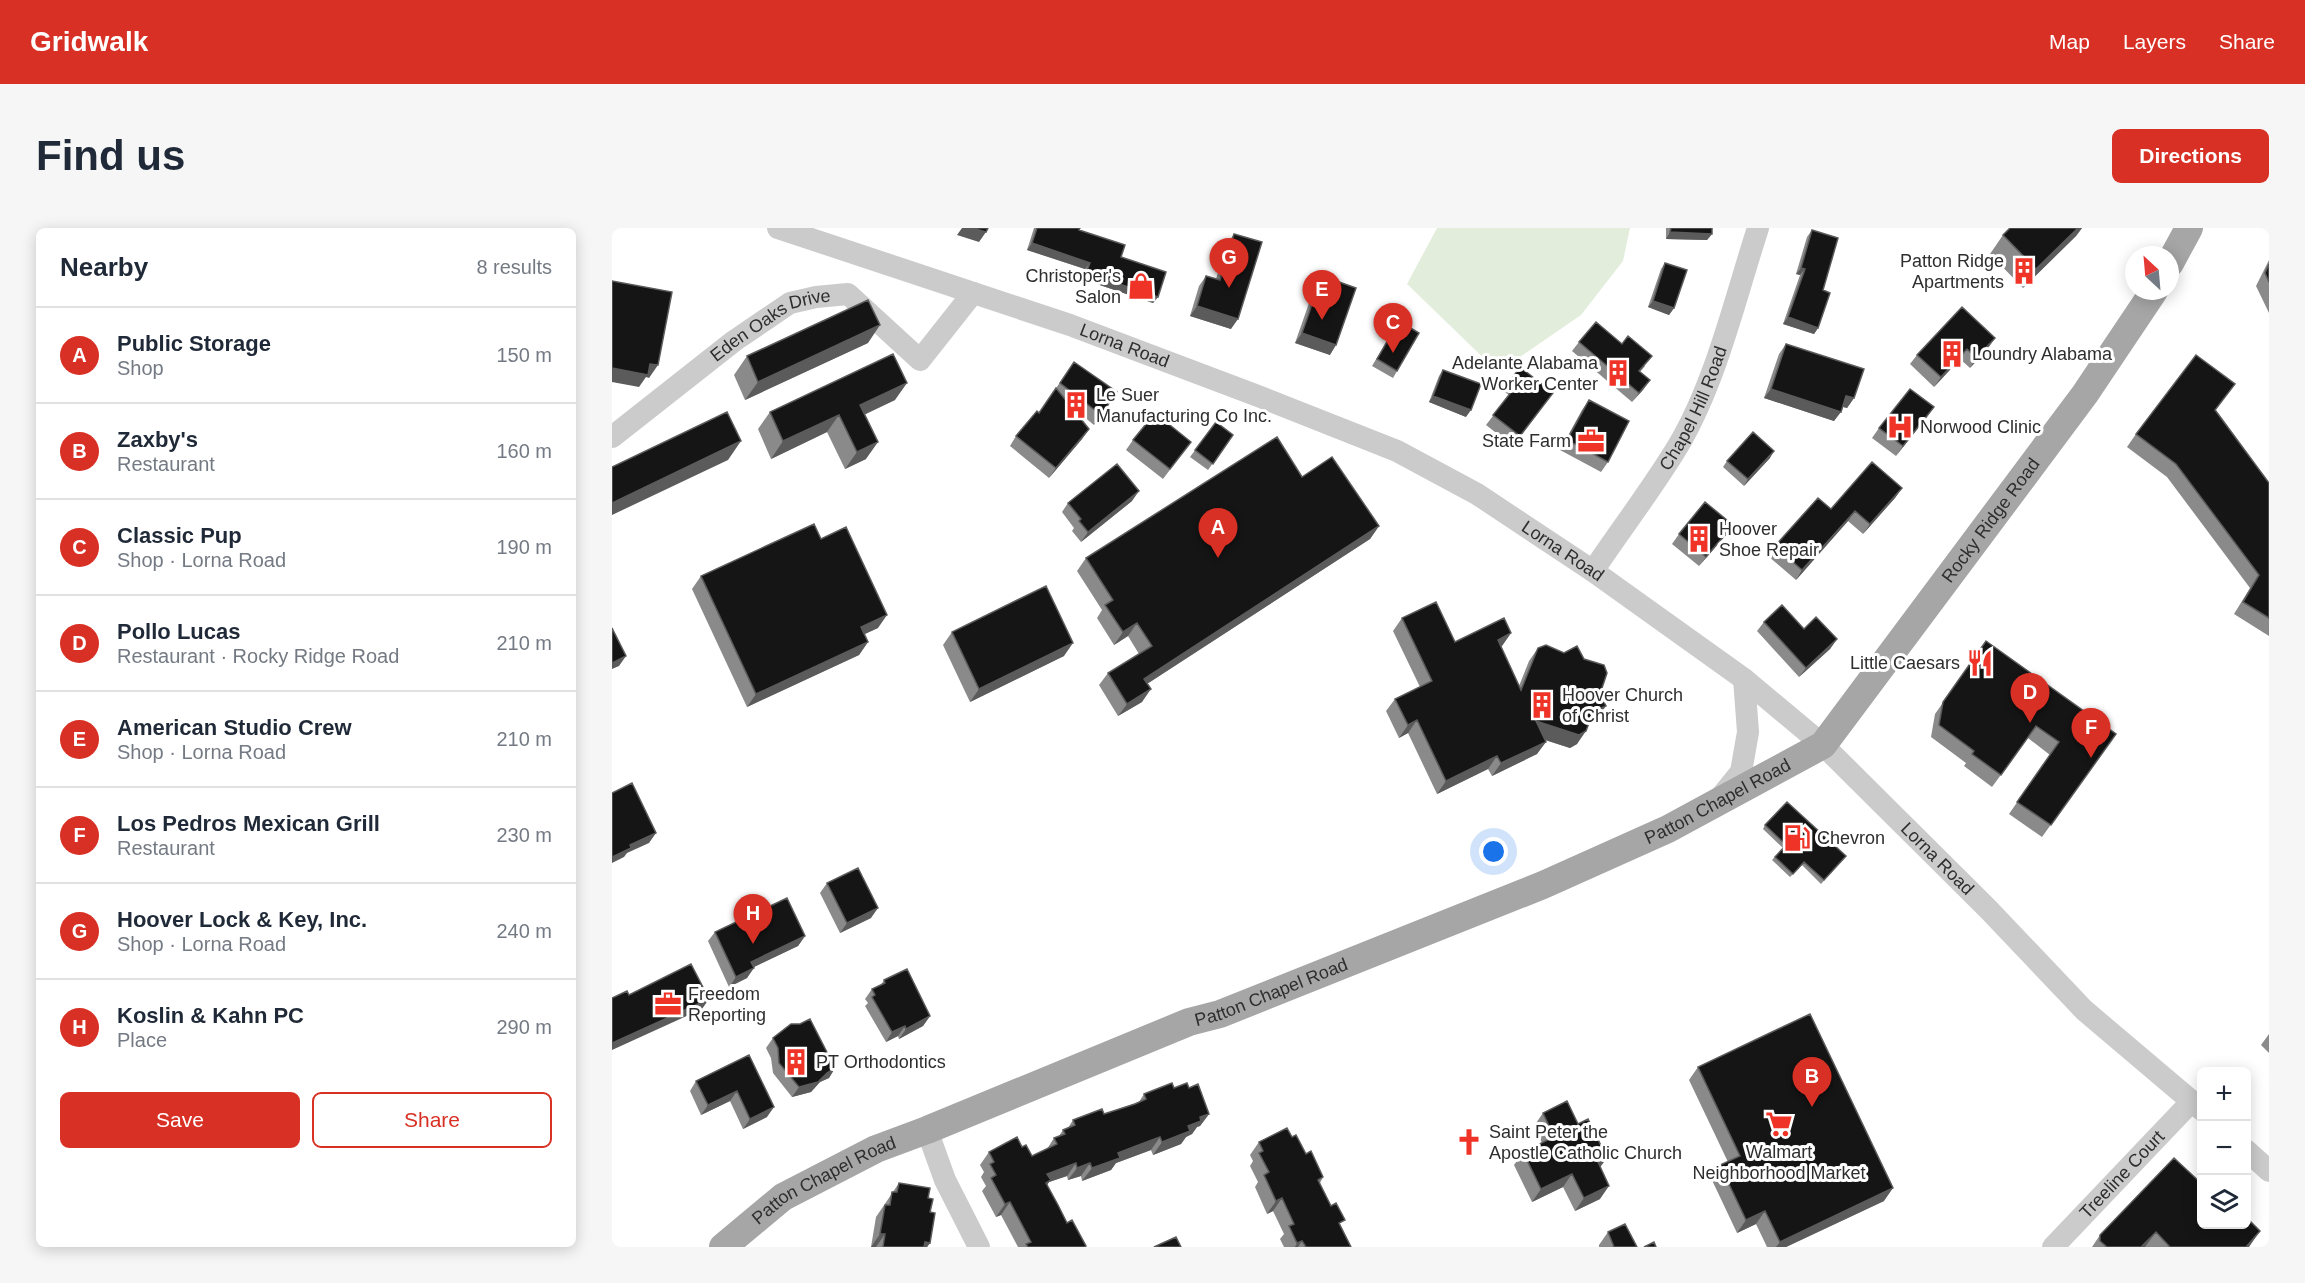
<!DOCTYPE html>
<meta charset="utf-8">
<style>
:root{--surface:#fff;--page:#f6f6f7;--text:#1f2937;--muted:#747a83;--line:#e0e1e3;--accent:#d93025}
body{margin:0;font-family:Helvetica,sans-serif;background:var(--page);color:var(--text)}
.controls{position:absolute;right:18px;bottom:18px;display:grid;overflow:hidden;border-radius:9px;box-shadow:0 3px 15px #0003}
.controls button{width:54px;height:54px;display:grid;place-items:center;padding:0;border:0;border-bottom:2px solid var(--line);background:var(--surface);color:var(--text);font:30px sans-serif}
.compass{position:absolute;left:1513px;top:18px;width:54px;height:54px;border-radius:50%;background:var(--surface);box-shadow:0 3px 15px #0003;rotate:334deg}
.you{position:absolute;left:882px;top:624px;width:21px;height:21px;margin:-15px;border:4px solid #fff;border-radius:50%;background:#1a73e8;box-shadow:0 0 0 9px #1a73e833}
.badge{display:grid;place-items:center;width:39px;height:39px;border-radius:50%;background:var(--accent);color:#fff;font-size:20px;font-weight:700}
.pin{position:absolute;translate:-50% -50px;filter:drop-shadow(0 2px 3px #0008)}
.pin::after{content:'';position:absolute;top:32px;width:21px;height:18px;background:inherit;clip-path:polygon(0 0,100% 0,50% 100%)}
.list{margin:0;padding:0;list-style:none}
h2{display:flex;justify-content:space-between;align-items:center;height:78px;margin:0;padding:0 24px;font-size:26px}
h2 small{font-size:20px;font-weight:400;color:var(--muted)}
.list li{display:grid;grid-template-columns:39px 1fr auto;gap:18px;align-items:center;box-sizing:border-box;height:96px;padding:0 24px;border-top:2px solid var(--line)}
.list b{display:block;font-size:22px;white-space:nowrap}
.list p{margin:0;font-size:20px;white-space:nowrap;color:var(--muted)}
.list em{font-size:20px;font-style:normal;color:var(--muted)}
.actions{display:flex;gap:12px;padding:18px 24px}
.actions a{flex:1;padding:14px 0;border:2px solid var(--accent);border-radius:9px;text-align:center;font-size:21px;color:var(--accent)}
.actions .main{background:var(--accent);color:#fff}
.icon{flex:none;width:33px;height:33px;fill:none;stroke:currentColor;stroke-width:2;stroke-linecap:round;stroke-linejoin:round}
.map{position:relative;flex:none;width:1657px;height:1019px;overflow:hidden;border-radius:9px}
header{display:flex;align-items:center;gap:36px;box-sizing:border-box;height:84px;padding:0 30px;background:var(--accent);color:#fff}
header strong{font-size:28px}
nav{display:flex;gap:33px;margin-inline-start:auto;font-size:21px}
.intro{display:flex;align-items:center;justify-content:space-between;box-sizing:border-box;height:144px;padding:0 36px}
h1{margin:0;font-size:42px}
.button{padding:15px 27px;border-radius:9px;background:var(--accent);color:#fff;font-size:21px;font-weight:700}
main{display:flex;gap:36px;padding:0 36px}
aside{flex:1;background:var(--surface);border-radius:9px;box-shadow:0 3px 15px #0003}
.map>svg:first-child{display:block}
</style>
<header>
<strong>Gridwalk</strong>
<nav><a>Map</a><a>Layers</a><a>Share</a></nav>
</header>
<div class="intro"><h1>Find us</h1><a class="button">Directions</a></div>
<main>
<aside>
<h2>Nearby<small>8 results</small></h2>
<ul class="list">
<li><span class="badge">A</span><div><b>Public Storage</b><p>Shop</p></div><em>150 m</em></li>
<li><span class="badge">B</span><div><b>Zaxby's</b><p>Restaurant</p></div><em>160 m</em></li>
<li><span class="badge">C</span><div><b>Classic Pup</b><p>Shop · Lorna Road</p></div><em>190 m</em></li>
<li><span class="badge">D</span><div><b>Pollo Lucas</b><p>Restaurant · Rocky Ridge Road</p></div><em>210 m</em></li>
<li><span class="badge">E</span><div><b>American Studio Crew</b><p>Shop · Lorna Road</p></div><em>210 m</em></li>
<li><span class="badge">F</span><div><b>Los Pedros Mexican Grill</b><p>Restaurant</p></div><em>230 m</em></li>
<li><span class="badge">G</span><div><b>Hoover Lock &amp; Key, Inc.</b><p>Shop · Lorna Road</p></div><em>240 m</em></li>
<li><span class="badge">H</span><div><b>Koslin &amp; Kahn PC</b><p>Place</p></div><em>290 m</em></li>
</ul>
<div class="actions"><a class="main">Save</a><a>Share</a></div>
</aside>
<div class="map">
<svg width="1657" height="1019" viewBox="0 0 1657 1019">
<rect width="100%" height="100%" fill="#fff"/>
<!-- green -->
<path fill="#e2eddb" d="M 825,0 L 1018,0 L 1011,33 L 969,87 L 886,144 L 795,56 Z"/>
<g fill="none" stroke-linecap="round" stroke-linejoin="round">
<!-- minor -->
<g stroke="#cbcbcb" stroke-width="22">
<path id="s1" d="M 166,0 L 458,97 L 646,168 L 785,223 L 865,266 L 981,343 L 1132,451 L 1211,517 L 1376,681 L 1472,782 L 1590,882"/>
<path id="s2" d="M 0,209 L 122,113 L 178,75 L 204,69 L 236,66 L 308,132 L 361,65"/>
<path id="s3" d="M 981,343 C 1009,301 1040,261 1066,218 C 1104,154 1123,71 1146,0"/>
<path d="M 1108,570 L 1129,544 L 1136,504 L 1132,451"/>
<path d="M 315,902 L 333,952 L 367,1019"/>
<path d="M 1634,922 L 1657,943"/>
<path id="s4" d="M 1441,1019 L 1580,873"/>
</g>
<!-- major -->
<g stroke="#a6a6a6" stroke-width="28">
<path d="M 1558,35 L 1577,0"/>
<path id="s5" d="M 111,1019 L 171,969 L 264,921 L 315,902 L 577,794 L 608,786 L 931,657 L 1056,601 L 1211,517 L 1473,166 L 1542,63"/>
</g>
</g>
<!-- wall -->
<path fill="#8a8a8a" d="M 422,0 L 468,0 L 467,2 L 546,69 L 541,75 L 470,51 L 473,41 L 415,22 Z
M 1054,0 L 1100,0 L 1100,6 L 1095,12 L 1054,11 Z
M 1398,0 L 1470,0 L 1464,8 L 1411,60 L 1378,26 L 1391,7 Z
M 1200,2 L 1211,62 L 1206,100 L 1202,106 L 1171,96 L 1188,47 L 1184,46 L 1195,9 Z
M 622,6 L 619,101 L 578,88 L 587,58 L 594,48 L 604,51 L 615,16 Z
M 1657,32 L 1657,85 L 1644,58 Z
M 1053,35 L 1062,80 L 1057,87 L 1036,79 L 1049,41 Z
M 710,48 L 718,127 L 683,115 L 703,58 Z
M 787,93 L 785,143 L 781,150 L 760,138 Z
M 1383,110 L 1376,120 L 1358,140 L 1348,131 L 1322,159 L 1298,136 L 1305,127 Z
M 967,114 L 1033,138 L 1028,144 L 1038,152 L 1020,174 L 960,123 Z
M 256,115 L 133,172 L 122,147 L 135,128 Z
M 1174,116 L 1242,170 L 1235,180 L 1231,179 L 1222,193 L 1152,170 L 1167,126 Z
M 462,134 L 505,164 L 482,197 L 460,179 L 477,201 L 470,211 L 437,250 L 398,218 L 404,208 L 427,185 Z
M 831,142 L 854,189 L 817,174 L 827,148 Z
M 898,153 L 941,165 L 901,218 L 874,197 L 897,167 L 891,163 Z
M 283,172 L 252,187 L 254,231 L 233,241 L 215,204 L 159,231 L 146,201 L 158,184 Z
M 977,172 L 996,234 L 989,244 L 948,222 L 970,182 Z
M 1322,179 L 1284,228 L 1260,210 L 1267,200 Z
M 1604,182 L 1657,255 L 1657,408 L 1622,386 L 1638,360 L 1555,249 L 1515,219 L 1524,206 Z
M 604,194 L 621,207 L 596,242 L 578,229 Z
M 521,212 L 579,214 L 551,251 L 514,222 Z
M 1158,230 L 1132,258 L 1111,239 L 1115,233 Z
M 690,249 L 767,298 L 758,311 L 535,456 L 530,474 L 506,488 L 487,457 L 496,445 L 527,426 L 516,408 L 502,417 L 485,390 L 490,382 L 465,343 L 474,330 Z
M 1290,260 L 1283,270 L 1251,306 L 1236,293 L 1184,352 L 1156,328 L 1163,318 L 1219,281 Z
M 520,273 L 469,314 L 460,303 L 462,300 L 450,284 L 456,275 Z
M 1067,306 L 1114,307 L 1087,338 L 1060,316 Z
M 209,311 L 266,400 L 252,406 L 256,414 L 247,427 L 135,479 L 80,361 L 89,348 Z
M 790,390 L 843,414 L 899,405 L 889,419 L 907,458 L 917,433 L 926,420 L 988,466 L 985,490 L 977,494 L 965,516 L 958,520 L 933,512 L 925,526 L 880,548 L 876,541 L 825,566 L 796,505 L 787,510 L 774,483 L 783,471 L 808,459 L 781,403 Z
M 1152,394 L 1192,401 L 1225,411 L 1218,421 L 1187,449 L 1145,403 Z
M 340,404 L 452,428 L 358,474 L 331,417 Z
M 1374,413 L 1504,506 L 1430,609 L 1397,586 L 1438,527 L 1416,510 L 1380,559 L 1352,538 L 1354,535 L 1319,509 L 1323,486 Z
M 1153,597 L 1234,628 L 1209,656 L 1190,637 L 1178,649 L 1160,632 L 1171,620 L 1151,601 Z
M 215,655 L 259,690 L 228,705 L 208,665 Z
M 103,704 L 193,708 L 186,718 L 141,739 L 135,750 L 117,759 L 96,713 Z
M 272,752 L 318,788 L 311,798 L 287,811 L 286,808 L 274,814 L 253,778 L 256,775 L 253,771 L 260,761 L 269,757 Z
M 1657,806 L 1657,825 L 1649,817 Z
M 161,810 L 223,840 L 217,850 L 208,854 L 199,864 L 180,869 L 161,845 L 159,830 L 154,820 Z
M 137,827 L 155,889 L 131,901 L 118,873 L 89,887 L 78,863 L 84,853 Z
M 1086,839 L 1272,973 L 1174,1019 L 1155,1019 L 1144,996 L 1125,1005 L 1099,950 L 1108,937 L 1116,934 L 1077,852 Z
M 562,860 L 577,860 L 597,886 L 588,898 L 585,899 L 580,906 L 574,909 L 569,916 L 541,927 L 539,922 L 515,931 L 504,935 L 499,942 L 470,953 L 469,948 L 456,952 L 455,948 L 437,954 L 435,957 L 455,995 L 473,1019 L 406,1019 L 389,987 L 384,989 L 370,963 L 374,958 L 369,949 L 372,944 L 368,937 L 377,924 L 410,919 L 420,928 L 435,921 L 442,910 L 447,908 L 451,902 L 456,900 L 461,892 L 492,886 L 527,874 L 532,866 Z
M 931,885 L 988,939 L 988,971 L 963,983 L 951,959 L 920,974 L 902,937 L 911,924 L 930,915 L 922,898 Z
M 680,909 L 711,949 L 708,955 L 739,1019 L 672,1019 L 668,1011 L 672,1006 L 661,983 L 655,986 L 643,959 L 646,954 L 638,938 L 641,933 L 638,927 L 647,914 Z
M 1562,930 L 1637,1019 L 1480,1019 L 1488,1007 Z
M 287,955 L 316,970 L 318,984 L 318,1015 L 315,1019 L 259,1019 L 264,989 Z
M 996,1004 L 1025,1019 L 987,1019 L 987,1017 Z"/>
<!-- shaded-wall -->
<path fill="#5b5b5b" d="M 350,0 L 360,0 L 374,4 L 367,14 L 345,7 Z
M 1466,0 L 1470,0 L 1464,8 L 1411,60 L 1424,41 Z
M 1058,4 L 1100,6 L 1095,12 L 1054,11 Z
M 420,15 L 478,35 L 473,41 L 415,22 Z
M 1189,40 L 1193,41 L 1188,47 L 1184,46 Z
M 474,45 L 546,69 L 541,75 L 470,51 Z
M 1041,73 L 1062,80 L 1057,87 L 1036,79 Z
M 585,78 L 626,91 L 619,101 L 578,88 Z
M 1176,89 L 1206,100 L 1202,106 L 1171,96 Z
M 268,97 L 256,115 L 133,172 L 146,154 Z
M 690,105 L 724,117 L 718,127 L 683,115 Z
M 1383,110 L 1376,120 L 1358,140 L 1364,130 Z
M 1355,121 L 1348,131 L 1322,159 L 1329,149 Z
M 38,136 L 46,137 L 37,150 L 34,149 L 27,159 L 0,154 L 0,140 Z
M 1038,152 L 1031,162 L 1020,174 L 1027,165 Z
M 295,155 L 283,172 L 236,194 L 248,177 Z
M 1159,161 L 1229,184 L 1222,193 L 1152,170 Z
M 821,168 L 859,182 L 854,189 L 817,174 Z
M 1234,168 L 1242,170 L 1235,180 L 1228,178 Z
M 1322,179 L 1315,189 L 1284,228 L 1291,218 Z
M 227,187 L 215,204 L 159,231 L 171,213 Z
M 477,201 L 470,211 L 437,250 L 444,240 Z
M 129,213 L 116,232 L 0,287 L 0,275 Z
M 266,214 L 254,231 L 233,241 L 245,224 Z
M 1162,223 L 1158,230 L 1132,258 L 1136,251 Z
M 1290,260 L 1283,270 L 1251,306 L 1258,296 Z
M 527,263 L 520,273 L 469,314 L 476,304 Z
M 1243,283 L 1236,293 L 1184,352 L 1190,342 Z
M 1121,297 L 1114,307 L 1087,338 L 1094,329 Z
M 767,298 L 758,311 L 524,463 L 532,451 Z
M 275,387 L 266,400 L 240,412 L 249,399 Z
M 525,395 L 516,408 L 502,417 L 511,404 Z
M 899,405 L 890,418 L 877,425 L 886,412 Z
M 1225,411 L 1218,421 L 1187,449 L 1194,440 Z
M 256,414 L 247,427 L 135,479 L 144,466 Z
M 461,415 L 452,428 L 358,474 L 367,461 Z
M 14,428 L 7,438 L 0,441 L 0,435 Z
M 539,461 L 530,474 L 506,488 L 515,476 Z
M 994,478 L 985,490 L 972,497 L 981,484 Z
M 805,492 L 796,505 L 787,510 L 796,497 Z
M 924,493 L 974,503 L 965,516 L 958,520 L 915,506 Z
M 934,514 L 925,526 L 880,548 L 889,535 Z
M 885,528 L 876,541 L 825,566 L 834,553 Z
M 44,605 L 37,615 L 15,625 L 12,629 L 0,635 L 0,629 L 18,617 Z
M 266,680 L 259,690 L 228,705 L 235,695 Z
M 193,708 L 186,718 L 132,744 L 139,734 Z
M 142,740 L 135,750 L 117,759 L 124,749 Z
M 97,771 L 90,781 L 0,822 L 0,815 Z
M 318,788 L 311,798 L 287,811 L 294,801 Z
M 293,798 L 286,808 L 274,814 L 280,804 Z
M 223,840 L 217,850 L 208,854 L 199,864 L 180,869 L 187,859 Z
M 125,863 L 118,873 L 89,887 L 96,877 Z
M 162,879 L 155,889 L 131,901 L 138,891 Z
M 597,886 L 588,898 L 585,899 L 580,906 L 574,909 L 569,916 L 541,927 L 550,914 L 576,898 L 588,889 Z
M 548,909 L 539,922 L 504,935 L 499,942 L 470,953 L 480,940 L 506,925 Z
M 995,930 L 986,942 L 986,934 Z
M 464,935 L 455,948 L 437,954 L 430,965 L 435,946 Z
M 478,935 L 469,948 L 456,952 L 465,940 Z
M 960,946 L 951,959 L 920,974 L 929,961 Z
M 997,958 L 988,971 L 963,983 L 972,970 Z
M 1281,960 L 1272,973 L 1174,1019 L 1164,1019 L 1168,1014 Z
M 670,970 L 661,983 L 655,986 L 664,973 Z
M 398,974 L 389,987 L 384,989 L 393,976 Z
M 1153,983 L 1144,996 L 1125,1005 L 1134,992 Z
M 1648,1003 L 1637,1019 L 1634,1019 Z
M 1544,1004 L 1533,1019 L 1529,1019 Z
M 268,1006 L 273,1006 L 264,1019 L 259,1019 Z
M 690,1013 L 686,1019 L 683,1019 L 685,1015 Z
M 313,1014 L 318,1015 L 315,1019 L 309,1019 Z"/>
<!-- building -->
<path fill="#151515" stroke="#5b5b5b" stroke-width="1.5" d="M 360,0 L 376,0 L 374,4 Z
M 425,0 L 468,0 L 467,2 L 513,17 L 509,29 L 554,44 L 546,69 L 474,45 L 478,35 L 420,15 Z
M 1059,0 L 1100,0 L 1100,6 L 1058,4 Z
M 1398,0 L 1466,0 L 1424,41 L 1391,7 Z
M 1200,2 L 1226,10 L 1211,62 L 1218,65 L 1206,100 L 1176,89 L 1193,41 L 1189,40 Z
M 622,6 L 650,14 L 626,91 L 585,78 L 594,48 L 608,52 Z
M 1053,35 L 1075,42 L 1062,80 L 1041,73 Z
M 1657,36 L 1657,54 L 1653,45 Z
M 710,48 L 744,60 L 724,117 L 690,105 Z
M 0,53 L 60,64 L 46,137 L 38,136 L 36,147 L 0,140 Z
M 256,72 L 268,97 L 146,154 L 135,128 Z
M 1350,79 L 1383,110 L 1364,130 L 1355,121 L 1329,149 L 1305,127 Z
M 787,93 L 807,105 L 785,143 L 765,131 Z
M 984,94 L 1010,116 L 1016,108 L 1040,128 L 1027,143 L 1038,152 L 1027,165 L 967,114 Z
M 1174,116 L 1252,141 L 1242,170 L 1234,168 L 1229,184 L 1159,161 Z
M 281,126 L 295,155 L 248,177 L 266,214 L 245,224 L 227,187 L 171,213 L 158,184 Z
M 1584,127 L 1623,156 L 1603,182 L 1657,255 L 1657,390 L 1631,374 L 1647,347 L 1564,236 L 1524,206 Z
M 462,134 L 505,164 L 489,187 L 448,155 Z
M 908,139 L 941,165 L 908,208 L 881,187 L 904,158 L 898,153 Z
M 831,142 L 869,156 L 859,182 L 821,168 Z
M 444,160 L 477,201 L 444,240 L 404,208 L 425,183 L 427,185 Z
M 1298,161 L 1322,179 L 1291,218 L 1267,200 Z
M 977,172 L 1017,193 L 996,234 L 955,212 Z
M 115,184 L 129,213 L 0,275 L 0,239 Z
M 543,185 L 579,214 L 558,241 L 521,212 Z
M 604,194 L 621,207 L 601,236 L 583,222 Z
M 1141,204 L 1162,223 L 1136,251 L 1115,233 Z
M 665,209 L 690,249 L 720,229 L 767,298 L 532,451 L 539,461 L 515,476 L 496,445 L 540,418 L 525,395 L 511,404 L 493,377 L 501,372 L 474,330 Z
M 1260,234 L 1290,260 L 1258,296 L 1243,283 L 1190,342 L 1163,318 L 1206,270 L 1219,281 Z
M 505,236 L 527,263 L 476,304 L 467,293 L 469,291 L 456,275 Z
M 1093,274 L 1121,297 L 1094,329 L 1067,306 Z
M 202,296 L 209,311 L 234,299 L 275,387 L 249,399 L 256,414 L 144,466 L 89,348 Z
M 434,358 L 461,415 L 367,461 L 340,404 Z
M 824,374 L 843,414 L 892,390 L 899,405 L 886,412 L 909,462 L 926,420 L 934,417 L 952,425 L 965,418 L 972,431 L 992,437 L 995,445 L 988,466 L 994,478 L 981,484 L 974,503 L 967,507 L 924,493 L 934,514 L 889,535 L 885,528 L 834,553 L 805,492 L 796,497 L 783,471 L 820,453 L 790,390 Z
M 1170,377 L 1192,401 L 1204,389 L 1225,411 L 1194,440 L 1152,394 Z
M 0,400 L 14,428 L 0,435 Z
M 1374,413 L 1504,506 L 1439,597 L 1405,574 L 1447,514 L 1424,498 L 1389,547 L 1360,526 L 1362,523 L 1327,497 L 1331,474 Z
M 20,555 L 44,605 L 18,617 L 19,620 L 0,629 L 0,565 Z
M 1175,574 L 1234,628 L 1212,652 L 1192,634 L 1181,646 L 1163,629 L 1174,617 L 1153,597 Z
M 246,640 L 266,680 L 235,695 L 215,655 Z
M 175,670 L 193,708 L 139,734 L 142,740 L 124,749 L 103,704 Z
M 79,736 L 97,771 L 0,815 L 0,770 L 15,763 L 17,767 Z
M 295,741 L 318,788 L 294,801 L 293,798 L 280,804 L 260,769 L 263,767 L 260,761 L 273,755 L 272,752 Z
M 1198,786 L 1281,960 L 1168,1014 L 1153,983 L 1134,992 L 1108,937 L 1128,928 L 1086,839 Z
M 198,791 L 223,840 L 215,845 L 206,854 L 187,859 L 167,835 L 166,820 L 161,810 L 179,796 L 188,796 Z
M 137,827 L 162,879 L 138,891 L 125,863 L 96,877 L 84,853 Z
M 560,855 L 562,860 L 575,855 L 577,860 L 586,856 L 597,886 L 588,889 L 589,893 L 576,898 L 578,903 L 550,914 L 548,909 L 524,918 L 506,925 L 508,930 L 480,940 L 478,935 L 465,940 L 464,935 L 435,946 L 439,952 L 434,955 L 446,977 L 455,995 L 460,992 L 474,1018 L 472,1019 L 416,1019 L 414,1016 L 419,1014 L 398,974 L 393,976 L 379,950 L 384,947 L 378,936 L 382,934 L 377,924 L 405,909 L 410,919 L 414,917 L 420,928 L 445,916 L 442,910 L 453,906 L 451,902 L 463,897 L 461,892 L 490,881 L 492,886 L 523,876 L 534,871 L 532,866 Z
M 955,873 L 966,896 L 976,891 L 995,930 L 986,934 L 997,958 L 972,970 L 960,946 L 929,961 L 911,924 L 942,909 L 931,885 Z
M 675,900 L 680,909 L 684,907 L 694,926 L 699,923 L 711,949 L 706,952 L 719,978 L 724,975 L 733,992 L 727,995 L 739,1019 L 694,1019 L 690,1013 L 685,1015 L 677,998 L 682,996 L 670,970 L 664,973 L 652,947 L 657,944 L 647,925 L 651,923 L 647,914 Z
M 1562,930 L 1590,956 L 1590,996 L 1635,996 L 1635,990 L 1648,1003 L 1634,1019 L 1558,1019 L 1544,1004 L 1529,1019 L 1495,1019 L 1488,1013 L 1488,1007 Z
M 287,955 L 318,960 L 316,970 L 321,971 L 318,984 L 323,985 L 318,1015 L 313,1014 L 312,1019 L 271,1019 L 273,1006 L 268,1006 L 273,977 L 278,977 L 280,964 L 285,964 Z
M 1013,996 L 1025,1019 L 1002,1019 L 996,1004 Z
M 564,1009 L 569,1019 L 542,1019 Z
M 1042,1014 L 1044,1019 L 1032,1019 Z"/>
<!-- icons -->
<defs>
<symbol id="building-bare" viewBox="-9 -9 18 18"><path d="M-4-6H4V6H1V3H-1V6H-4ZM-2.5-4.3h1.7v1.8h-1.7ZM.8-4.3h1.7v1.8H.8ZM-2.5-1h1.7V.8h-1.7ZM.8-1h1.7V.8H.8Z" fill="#ef3327" stroke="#fff" stroke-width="2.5" paint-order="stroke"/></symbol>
<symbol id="shop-bare" viewBox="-9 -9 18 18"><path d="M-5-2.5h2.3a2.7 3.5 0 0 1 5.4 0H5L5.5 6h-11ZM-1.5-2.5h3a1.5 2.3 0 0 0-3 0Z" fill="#ef3327" stroke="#fff" stroke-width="2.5" paint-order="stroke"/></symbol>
<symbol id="hospital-bare" viewBox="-9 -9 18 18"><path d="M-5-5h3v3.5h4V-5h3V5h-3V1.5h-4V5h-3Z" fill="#ef3327" stroke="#fff" stroke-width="2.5" paint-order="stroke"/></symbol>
<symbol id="office-bare" viewBox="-9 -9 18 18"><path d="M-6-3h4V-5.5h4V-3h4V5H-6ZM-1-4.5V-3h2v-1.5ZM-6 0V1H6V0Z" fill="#ef3327" stroke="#fff" stroke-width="2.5" paint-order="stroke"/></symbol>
<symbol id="restaurant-bare" viewBox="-9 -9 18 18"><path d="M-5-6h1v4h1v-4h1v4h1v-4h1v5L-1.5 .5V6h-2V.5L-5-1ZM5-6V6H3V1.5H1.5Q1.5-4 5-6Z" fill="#ef3327" stroke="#fff" stroke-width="2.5" paint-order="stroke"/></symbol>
<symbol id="fuel-bare" viewBox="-9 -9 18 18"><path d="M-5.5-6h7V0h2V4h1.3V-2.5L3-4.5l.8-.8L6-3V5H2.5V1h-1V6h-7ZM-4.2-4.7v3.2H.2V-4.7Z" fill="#ef3327" stroke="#fff" stroke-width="2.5" paint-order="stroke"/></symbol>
<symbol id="supermarket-bare" viewBox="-9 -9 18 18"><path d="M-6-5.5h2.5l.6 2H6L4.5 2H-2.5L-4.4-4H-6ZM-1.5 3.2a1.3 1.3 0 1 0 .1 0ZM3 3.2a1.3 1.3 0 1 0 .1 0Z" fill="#ef3327" stroke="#fff" stroke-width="2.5" paint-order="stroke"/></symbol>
<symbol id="church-bare" viewBox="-9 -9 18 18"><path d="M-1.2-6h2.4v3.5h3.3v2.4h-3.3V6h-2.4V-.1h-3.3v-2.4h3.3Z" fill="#ef3327" stroke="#fff" stroke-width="2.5" paint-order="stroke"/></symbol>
</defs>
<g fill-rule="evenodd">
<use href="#building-bare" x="1393" y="24" width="38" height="38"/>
<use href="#shop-bare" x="510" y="39" width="38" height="38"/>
<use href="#building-bare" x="1321" y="107" width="38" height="38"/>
<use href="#building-bare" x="987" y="126" width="38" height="38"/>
<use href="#building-bare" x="445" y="158" width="38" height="38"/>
<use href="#hospital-bare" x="1269" y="180" width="38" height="38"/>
<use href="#office-bare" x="960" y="194" width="38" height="38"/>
<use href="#building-bare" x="1068" y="292" width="38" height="38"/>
<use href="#restaurant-bare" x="1349" y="416" width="38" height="38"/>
<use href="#building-bare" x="911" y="458" width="38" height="38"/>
<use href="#fuel-bare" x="1166" y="591" width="38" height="38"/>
<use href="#office-bare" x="37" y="757" width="38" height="38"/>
<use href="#building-bare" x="165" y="815" width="38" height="38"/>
<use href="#supermarket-bare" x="1148" y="877" width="38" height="38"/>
<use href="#church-bare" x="838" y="895" width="38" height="38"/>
</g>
<g text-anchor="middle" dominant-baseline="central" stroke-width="6" stroke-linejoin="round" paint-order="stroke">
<!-- poi labels -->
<g font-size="18" fill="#2e2e2e" stroke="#fff" text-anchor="start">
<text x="1392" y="33" text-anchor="end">Patton Ridge<tspan x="1392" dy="21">Apartments</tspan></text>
<text x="509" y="48" text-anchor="end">Christoper's<tspan x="509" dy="21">Salon</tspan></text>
<text x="1360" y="126">Loundry Alabama</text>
<text x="986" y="135" text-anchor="end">Adelante Alabama<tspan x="986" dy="21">Worker Center</tspan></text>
<text x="484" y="167">Le Suer<tspan x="484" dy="21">Manufacturing Co Inc.</tspan></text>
<text x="1308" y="199">Norwood Clinic</text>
<text x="959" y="213" text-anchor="end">State Farm</text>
<text x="1107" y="301">Hoover<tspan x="1107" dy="21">Shoe Repair</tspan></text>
<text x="1348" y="435" text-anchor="end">Little Caesars</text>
<text x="950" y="467">Hoover Church<tspan x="950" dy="21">of Christ</tspan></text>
<text x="1205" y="610">Chevron</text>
<text x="76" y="766">Freedom<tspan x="76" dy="21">Reporting</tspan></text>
<text x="204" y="834">PT Orthodontics</text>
<text x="877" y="904">Saint Peter the<tspan x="877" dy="21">Apostle Catholic Church</tspan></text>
<text x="1167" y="924" text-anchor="middle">Walmart<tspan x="1167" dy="21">Neighborhood Market</tspan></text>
</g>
<!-- street labels -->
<g font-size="18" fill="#2e2e2e" stroke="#fff">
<text stroke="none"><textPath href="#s2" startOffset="196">Eden Oaks Drive</textPath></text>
<text stroke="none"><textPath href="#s1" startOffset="366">Lorna Road</textPath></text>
<text stroke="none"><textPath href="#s3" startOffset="192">Chapel Hill Road</textPath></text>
<text stroke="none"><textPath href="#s5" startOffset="1494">Rocky Ridge Road</textPath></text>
<text stroke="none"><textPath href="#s1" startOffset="852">Lorna Road</textPath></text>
<text stroke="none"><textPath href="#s5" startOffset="1094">Patton Chapel Road</textPath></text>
<text stroke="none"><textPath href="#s1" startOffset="1338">Lorna Road</textPath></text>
<text stroke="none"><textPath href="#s5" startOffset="608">Patton Chapel Road</textPath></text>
<text stroke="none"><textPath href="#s4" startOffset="100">Treeline Court</textPath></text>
<text stroke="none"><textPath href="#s5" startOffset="122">Patton Chapel Road</textPath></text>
</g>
</g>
</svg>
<div class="controls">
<button>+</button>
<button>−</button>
<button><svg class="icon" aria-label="layers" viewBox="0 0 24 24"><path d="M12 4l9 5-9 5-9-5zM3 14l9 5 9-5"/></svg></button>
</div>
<svg class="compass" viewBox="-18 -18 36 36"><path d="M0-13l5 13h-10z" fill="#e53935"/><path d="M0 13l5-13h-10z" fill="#747a83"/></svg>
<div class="you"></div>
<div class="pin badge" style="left:606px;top:330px">A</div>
<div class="pin badge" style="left:1200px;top:879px">B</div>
<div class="pin badge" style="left:781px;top:125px">C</div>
<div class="pin badge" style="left:1418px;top:495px">D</div>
<div class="pin badge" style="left:710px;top:92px">E</div>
<div class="pin badge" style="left:1479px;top:530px">F</div>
<div class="pin badge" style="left:617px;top:60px">G</div>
<div class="pin badge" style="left:141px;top:716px">H</div>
</div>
</main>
